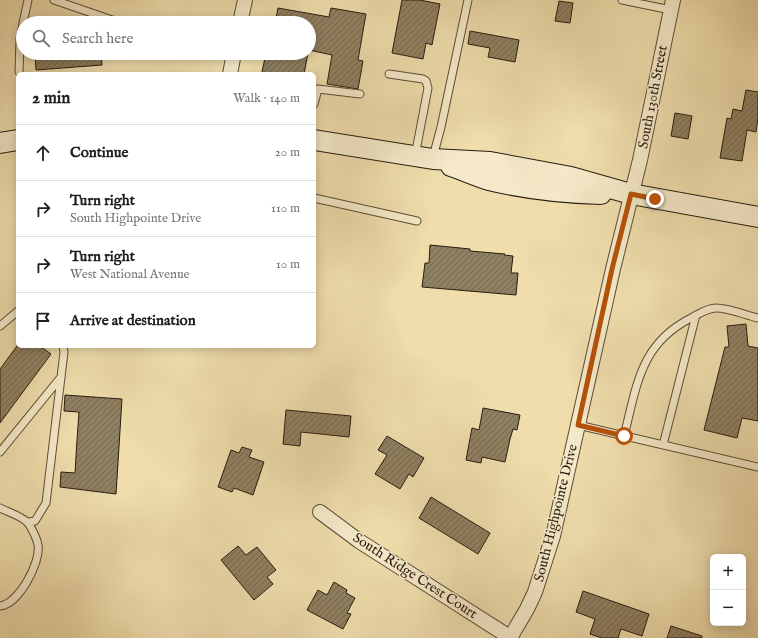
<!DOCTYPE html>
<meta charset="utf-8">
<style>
:root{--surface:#fff;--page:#f2f2f2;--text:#202124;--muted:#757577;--line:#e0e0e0}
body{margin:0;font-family:"IM FELL English",serif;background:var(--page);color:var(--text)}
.controls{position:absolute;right:12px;bottom:12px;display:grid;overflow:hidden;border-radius:6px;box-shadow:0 2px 10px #0003}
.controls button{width:36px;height:36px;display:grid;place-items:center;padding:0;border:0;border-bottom:1px solid var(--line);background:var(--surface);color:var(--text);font:20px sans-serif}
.stop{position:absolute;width:12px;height:12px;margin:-9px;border:3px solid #b45309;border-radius:50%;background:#fff}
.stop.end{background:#b45309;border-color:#fff;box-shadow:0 1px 4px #0008}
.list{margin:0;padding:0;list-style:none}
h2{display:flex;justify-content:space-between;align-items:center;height:52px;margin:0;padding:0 16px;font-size:17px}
h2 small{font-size:13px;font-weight:400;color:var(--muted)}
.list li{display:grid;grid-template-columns:26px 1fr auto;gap:12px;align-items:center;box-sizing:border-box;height:56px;padding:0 16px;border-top:1px solid var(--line)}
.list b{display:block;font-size:15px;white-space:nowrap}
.list p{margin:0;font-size:13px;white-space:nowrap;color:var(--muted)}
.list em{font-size:13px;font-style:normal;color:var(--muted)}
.icon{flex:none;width:22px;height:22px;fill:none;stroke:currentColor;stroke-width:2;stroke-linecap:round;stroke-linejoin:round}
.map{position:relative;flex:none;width:758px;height:638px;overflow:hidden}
.search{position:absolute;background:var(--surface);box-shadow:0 2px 10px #0003;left:16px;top:16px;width:300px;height:44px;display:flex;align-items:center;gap:10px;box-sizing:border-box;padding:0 14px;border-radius:22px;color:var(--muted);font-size:15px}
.panel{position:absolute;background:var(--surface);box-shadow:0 2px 10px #0003;left:16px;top:72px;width:300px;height:276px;border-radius:6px}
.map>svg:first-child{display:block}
</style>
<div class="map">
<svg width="758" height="638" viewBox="0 0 758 638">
<defs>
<pattern id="building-hatch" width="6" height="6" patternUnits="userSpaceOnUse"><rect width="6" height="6" fill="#8f8061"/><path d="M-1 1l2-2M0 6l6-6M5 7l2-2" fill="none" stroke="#75684e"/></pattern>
</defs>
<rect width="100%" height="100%" fill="#efddac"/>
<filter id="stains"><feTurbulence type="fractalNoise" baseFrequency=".005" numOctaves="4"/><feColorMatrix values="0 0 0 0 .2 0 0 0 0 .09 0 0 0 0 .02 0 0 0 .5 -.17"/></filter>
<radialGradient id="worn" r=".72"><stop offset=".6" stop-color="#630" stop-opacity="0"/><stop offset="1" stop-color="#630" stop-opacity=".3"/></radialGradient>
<!-- building -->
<path fill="url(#building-hatch)" stroke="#281c0f" d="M 402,0 L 420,0 L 440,4 L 432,45 L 426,43 L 423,59 L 392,53 Z
M 559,1 L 573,3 L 570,23 L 555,21 Z
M 278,8 L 329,17 L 331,8 L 366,14 L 358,60 L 363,61 L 358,89 L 327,84 L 332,55 L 309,50 L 309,23 L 275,23 Z
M 470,31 L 519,40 L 515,62 L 488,57 L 490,48 L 468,44 Z
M 35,53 L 101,53 L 102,65 L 36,70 Z
M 266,53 L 308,53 L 304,74 L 265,74 L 262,72 Z
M 746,90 L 758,92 L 758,118 L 756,132 L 747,130 L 742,161 L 720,158 L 727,118 L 731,119 L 733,109 L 742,111 Z
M 675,113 L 692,116 L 688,139 L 671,136 Z
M 430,245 L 470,249 L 470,251 L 505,254 L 504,255 L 513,256 L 511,273 L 518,273 L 516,295 L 422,287 L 425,263 L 429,263 Z
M 746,324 L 748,346 L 758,348 L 758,421 L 742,418 L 737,438 L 704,430 L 725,347 L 729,347 L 727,326 Z
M 17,346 L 40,346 L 51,354 L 0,423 L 0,369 Z
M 65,395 L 122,399 L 116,494 L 60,487 L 61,472 L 75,473 L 77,440 L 79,412 L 64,411 Z
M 483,408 L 520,415 L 517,430 L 513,429 L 510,439 L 505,462 L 482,457 L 481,463 L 466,460 L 472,428 L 479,430 Z
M 286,410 L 351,416 L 349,437 L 301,432 L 300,446 L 283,444 Z
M 387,436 L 424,458 L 413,477 L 409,474 L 400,489 L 375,474 L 387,455 L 378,450 Z
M 242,447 L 252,450 L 249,457 L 264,462 L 253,495 L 234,488 L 232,492 L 218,487 L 231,450 L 239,453 Z
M 431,497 L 490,533 L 478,554 L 419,518 Z
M 238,546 L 246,555 L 257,547 L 276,570 L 267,577 L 273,584 L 254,600 L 221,560 Z
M 334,582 L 347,590 L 346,593 L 355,598 L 347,613 L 351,614 L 343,629 L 307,610 L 318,590 L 327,595 Z
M 583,591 L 649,614 L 642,636 L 621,629 L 618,638 L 602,638 L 590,634 L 595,619 L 576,612 Z
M 671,626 L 702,636 L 702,638 L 667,638 Z"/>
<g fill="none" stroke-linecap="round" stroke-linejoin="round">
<defs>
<path id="lane" d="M 54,0 L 118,22
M 622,0 L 671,10
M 23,23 L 28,0
M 19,72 L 20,39 L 23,24
M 389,74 L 423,79 L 426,81 L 428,88 L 415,156
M 314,104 L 318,89 L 360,94
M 433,157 L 441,127 L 468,0
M 314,198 L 417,221
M 0,326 L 18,311
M 578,425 L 758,467
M 624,436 C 637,385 640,344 691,318 C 699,314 707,308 716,308 C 729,308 745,315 758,318
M 663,445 L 696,315
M 0,452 L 61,377
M 0,508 C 8,512 21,516 27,522 C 31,526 37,539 38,545 C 41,562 19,604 0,606
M 28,522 L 35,521 L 46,503 L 64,352 L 63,346"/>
<path id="street" d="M 240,23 L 245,0
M 230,74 L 234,53
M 320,512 L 359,541 L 511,638
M 510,638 L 527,609 L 535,592 L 553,536 L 613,269 L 640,160 L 673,0"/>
<path id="secondary" d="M 314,140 L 433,159 L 490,162 L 571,177 L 631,194 L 758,217
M 0,143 L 18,140
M 451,166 C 463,170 476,176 489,180 C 526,189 563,193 601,194"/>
</defs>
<!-- lane casing -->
<use href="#lane" stroke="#5a4c36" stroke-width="9"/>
<!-- street casing -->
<use href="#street" stroke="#5a4c36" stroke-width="16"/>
<!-- secondary casing -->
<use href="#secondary" stroke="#281c0f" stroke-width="22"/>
<!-- lane -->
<use href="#lane" stroke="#f5e9c9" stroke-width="7"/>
<!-- street -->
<use href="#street" stroke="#f5e9c9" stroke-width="14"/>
<!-- secondary -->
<use href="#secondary" stroke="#f5e9c9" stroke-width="20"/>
</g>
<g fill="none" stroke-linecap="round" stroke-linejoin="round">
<!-- route -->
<path stroke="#b45309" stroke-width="5" d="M 624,436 L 578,425 L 612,269 L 631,194 L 655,199"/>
</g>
<g text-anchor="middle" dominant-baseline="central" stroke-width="3" stroke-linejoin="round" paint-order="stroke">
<!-- street labels -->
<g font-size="14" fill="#281c0f" stroke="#f5e9c9">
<text transform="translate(653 97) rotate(-79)">South 130th Street</text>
<text transform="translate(556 513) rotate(-76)">South Highpointe Drive</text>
<text transform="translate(415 576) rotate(33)">South Ridge Crest Court</text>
</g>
</g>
<rect width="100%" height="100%" filter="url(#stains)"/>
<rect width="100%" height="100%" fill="url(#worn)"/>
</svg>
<div class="controls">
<button>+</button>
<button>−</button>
</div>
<div class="stop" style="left:624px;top:436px"></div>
<div class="stop end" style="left:655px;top:199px"></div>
<div class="search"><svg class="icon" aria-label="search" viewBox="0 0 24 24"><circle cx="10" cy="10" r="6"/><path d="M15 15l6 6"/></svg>Search here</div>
<section class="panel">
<h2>2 min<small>Walk · 140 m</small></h2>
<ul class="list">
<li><svg class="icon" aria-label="ahead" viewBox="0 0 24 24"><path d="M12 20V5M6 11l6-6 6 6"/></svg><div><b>Continue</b></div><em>20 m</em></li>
<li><svg class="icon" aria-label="right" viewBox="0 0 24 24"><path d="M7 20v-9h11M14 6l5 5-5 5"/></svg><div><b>Turn right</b><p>South Highpointe Drive</p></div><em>110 m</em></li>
<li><svg class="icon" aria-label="right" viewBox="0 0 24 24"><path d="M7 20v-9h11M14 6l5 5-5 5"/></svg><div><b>Turn right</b><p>West National Avenue</p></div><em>10 m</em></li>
<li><svg class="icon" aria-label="arrive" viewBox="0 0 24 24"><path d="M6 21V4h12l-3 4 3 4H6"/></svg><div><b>Arrive at destination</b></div></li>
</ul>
</section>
</div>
